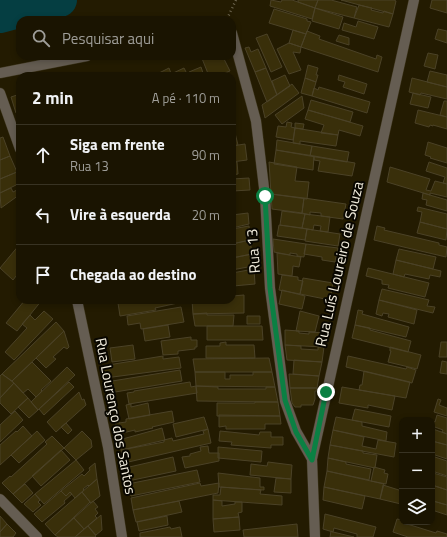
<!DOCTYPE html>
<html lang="pt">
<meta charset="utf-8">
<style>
:root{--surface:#1a1401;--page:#231d0b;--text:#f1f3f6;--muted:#9f9e99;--line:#383323}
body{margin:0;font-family:"Titillium Web",sans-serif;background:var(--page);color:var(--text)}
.controls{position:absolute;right:12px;bottom:12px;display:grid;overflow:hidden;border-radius:8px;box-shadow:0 2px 6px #0003}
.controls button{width:36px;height:36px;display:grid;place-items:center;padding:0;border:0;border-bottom:1px solid var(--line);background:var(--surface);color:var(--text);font:20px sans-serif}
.stop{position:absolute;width:12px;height:12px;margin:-9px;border:3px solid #0b8043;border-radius:50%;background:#fff}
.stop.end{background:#0b8043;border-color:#fff;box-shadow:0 1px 4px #0008}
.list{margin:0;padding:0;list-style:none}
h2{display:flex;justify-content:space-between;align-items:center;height:52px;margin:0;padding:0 16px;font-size:17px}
h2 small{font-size:13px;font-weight:400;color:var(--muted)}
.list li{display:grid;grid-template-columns:26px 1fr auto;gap:12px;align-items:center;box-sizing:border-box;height:60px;padding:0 16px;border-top:1px solid var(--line)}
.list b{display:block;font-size:15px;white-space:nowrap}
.list p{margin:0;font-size:13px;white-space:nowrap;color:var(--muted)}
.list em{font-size:13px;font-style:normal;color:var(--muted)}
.icon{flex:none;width:22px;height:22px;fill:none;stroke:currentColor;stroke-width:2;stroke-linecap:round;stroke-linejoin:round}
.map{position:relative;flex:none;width:447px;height:537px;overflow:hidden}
.search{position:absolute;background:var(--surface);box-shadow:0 2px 6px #0003;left:16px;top:16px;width:220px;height:44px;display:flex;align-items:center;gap:10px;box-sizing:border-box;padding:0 14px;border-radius:12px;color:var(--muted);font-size:15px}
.panel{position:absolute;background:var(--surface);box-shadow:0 2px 6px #0003;left:16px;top:72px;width:220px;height:232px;border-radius:12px}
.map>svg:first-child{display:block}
</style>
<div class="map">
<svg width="447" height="537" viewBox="0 0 447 537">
<rect width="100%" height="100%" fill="#231b01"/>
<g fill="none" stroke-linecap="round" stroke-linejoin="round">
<!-- river -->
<path stroke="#053e42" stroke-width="34" d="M 0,16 L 60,0"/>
</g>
<!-- building -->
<path fill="#392f0a" stroke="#4b4227" d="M 271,0 L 281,2 L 282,0 L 292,0 L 315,8 L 312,19 L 270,6 Z
M 298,0 L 318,0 L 315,8 L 298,2 Z
M 318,0 L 331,0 L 357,7 L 354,18 L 315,8 Z
M 341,0 L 394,0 L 396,1 L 393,14 Z
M 432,0 L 447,0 L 447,13 L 430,8 Z
M 359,5 L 372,8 L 371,10 L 383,13 L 384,11 L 393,14 L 389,27 L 354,18 Z
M 315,8 L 343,17 L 339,29 L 312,21 Z
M 274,9 L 307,19 L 307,21 L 311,22 L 306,34 L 269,23 Z
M 358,21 L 378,27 L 374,39 L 342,30 L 344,23 L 356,27 Z
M 438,29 L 447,31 L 447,43 L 435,39 Z
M 293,30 L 306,34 L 301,47 L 289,43 Z
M 307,31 L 320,36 L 319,39 L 376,59 L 377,55 L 382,57 L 378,72 L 301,47 Z
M 267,34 L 282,67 L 271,72 L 256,38 Z
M 339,35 L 349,38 L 349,45 L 336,41 Z
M 289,43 L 301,47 L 300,53 L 293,52 L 301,70 L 289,74 L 277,49 Z
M 249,47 L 251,52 L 258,49 L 266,68 L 255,72 L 245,48 Z
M 428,53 L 438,55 L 435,69 L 424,66 Z
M 201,56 L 220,56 L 222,59 L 224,59 L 230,71 L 217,76 L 209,76 Z
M 308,65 L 318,68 L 316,75 L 318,75 L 316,82 L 305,78 Z
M 201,67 L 204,76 L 190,76 L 189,72 Z
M 169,68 L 172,76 L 155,76 L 155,75 Z
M 184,68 L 188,76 L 172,76 L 171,74 Z
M 266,68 L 277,95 L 267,102 L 255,72 Z
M 430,71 L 447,75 L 447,87 L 427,82 Z
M 285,75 L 290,86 L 277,95 L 272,81 Z
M 339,75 L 367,84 L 364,94 L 343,87 L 345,82 L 338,80 Z
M 305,78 L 316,82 L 312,96 L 301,93 Z
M 412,78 L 447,87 L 447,99 L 421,93 L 420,95 L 409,92 Z
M 292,84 L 299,93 L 265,118 L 262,105 Z
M 319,87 L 370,102 L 367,113 L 312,96 L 314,88 L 318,90 Z
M 413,93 L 431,97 L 428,108 L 410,104 Z
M 20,94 L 20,112 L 16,113 L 11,97 Z
M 302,96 L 304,108 L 282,124 L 275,115 Z
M 311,100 L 353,112 L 350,122 L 308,110 Z
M 444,101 L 447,101 L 447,117 L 440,115 Z
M 308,110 L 363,126 L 360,136 L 339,130 L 338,135 L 321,133 L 324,125 L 305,119 Z
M 418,110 L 447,117 L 447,129 L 433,125 L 433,126 L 430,125 L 429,127 L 415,123 Z
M 287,122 L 292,123 L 291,127 L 295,128 L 293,140 L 276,137 L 278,126 L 286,127 Z
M 295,123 L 304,124 L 303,129 L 295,128 Z
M 295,128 L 338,135 L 336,146 L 300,141 L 300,144 L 293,143 Z
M 232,133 L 235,133 L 238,145 L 232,146 Z
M 3,137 L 10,156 L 0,160 L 0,138 Z
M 277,140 L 312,146 L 310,156 L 276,150 Z
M 428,142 L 447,148 L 447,163 L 430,158 L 431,157 L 425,155 Z
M 245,144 L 247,160 L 232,162 L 232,146 Z
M 312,146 L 349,152 L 347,162 L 310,156 Z
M 276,150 L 314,156 L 313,170 L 274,164 Z
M 10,156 L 17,172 L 0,179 L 0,160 Z
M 314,156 L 355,163 L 352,176 L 318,171 L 320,161 L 314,160 Z
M 232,162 L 237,162 L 238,174 L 232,175 Z
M 269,162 L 297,167 L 295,181 L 309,182 L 307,199 L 271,194 Z
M 429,162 L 447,168 L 447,184 L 443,183 L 445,177 L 426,171 Z
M 390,167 L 430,179 L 426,190 L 431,191 L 435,181 L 447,184 L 447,197 L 430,193 L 430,195 L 387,182 Z
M 17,172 L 20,183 L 0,193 L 0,179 Z
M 249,178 L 250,190 L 232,191 L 232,179 Z
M 11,188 L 13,192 L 17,190 L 19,195 L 1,208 L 0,193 Z
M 423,193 L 447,200 L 447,211 L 426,205 L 427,200 L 422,199 Z
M 271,194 L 304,198 L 302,213 L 272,209 Z
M 304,198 L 346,204 L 343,219 L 321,216 L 321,213 L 310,212 L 310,215 L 302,213 Z
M 418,207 L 447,214 L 447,229 L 420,222 L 422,212 L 417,211 Z
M 282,211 L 305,214 L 302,228 L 280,225 Z
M 248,213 L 249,224 L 232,228 L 232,215 Z
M 305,214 L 330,217 L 328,232 L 320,231 L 321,226 L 314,225 L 313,230 L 302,228 Z
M 420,222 L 447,229 L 446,240 L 417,233 Z
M 279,225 L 307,229 L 305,240 L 277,236 Z
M 249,226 L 250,240 L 232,244 L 232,229 Z
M 377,226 L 385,228 L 384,230 L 439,243 L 439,245 L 447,247 L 446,257 L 374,240 Z
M 307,229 L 340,234 L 338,246 L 305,241 Z
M 273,239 L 306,244 L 304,257 L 297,256 L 297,254 L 290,253 L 290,255 L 274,252 Z
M 250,240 L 252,254 L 232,258 L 232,244 Z
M 20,244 L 20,271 L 13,280 L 0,268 Z
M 306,244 L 338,248 L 335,262 L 322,260 L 322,257 L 304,254 Z
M 399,249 L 436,257 L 433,269 L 396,260 Z
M 277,253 L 301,257 L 299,267 L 293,266 L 292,276 L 278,274 Z
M 252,254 L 253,266 L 232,270 L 232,258 Z
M 396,260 L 441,271 L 440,277 L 430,275 L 429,279 L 405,274 L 404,277 L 393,274 Z
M 368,268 L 429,283 L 425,297 L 388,288 L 389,285 L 382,284 L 382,280 L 366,276 Z
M 254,269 L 255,284 L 233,286 L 234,296 L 232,296 L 232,273 Z
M 282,275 L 298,277 L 298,280 L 303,281 L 300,294 L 279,290 Z
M 303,278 L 333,283 L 330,300 L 300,294 Z
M 382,289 L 429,300 L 427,306 L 435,307 L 433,313 L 379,300 Z
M 282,290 L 305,296 L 302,309 L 279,304 Z
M 244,295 L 244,313 L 193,314 L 192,300 L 232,300 L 232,296 Z
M 25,300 L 42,300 L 17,331 L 6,323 Z
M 134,300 L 187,300 L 187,301 L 155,308 L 156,310 L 120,316 L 118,303 Z
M 379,300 L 417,310 L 414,324 L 388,317 L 389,314 L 383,313 L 382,316 L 376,314 Z
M 181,307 L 184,322 L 141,329 L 140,323 L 128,325 L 127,316 Z
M 358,310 L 363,311 L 362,314 L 409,327 L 406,337 L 355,325 Z
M 44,311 L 53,319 L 14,360 L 5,352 L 27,328 L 22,324 L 30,315 L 35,320 Z
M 300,311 L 319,316 L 315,332 L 296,331 Z
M 207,313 L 207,315 L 234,315 L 233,326 L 195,326 L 193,314 Z
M 247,316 L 260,316 L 260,324 L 247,324 Z
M 56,322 L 64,331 L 12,381 L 2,374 Z
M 168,325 L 170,337 L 145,341 L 143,329 Z
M 355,325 L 370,328 L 370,330 L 411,341 L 408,352 L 352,338 Z
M 207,326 L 262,326 L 263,340 L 207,340 Z
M 285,330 L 299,331 L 299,333 L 309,334 L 309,332 L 326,333 L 324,347 L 285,345 Z
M 64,331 L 69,347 L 67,349 L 64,347 L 53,357 L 56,359 L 46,368 L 36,358 Z
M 191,337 L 191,340 L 197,340 L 197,347 L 195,347 L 195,349 L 178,351 L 178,354 L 163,355 L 161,341 Z
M 226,342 L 226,345 L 254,345 L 255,358 L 206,358 L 206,346 L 220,346 L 220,343 Z
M 441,342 L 447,342 L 447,357 L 439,357 Z
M 133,345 L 135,359 L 112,362 L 110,348 Z
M 285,345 L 301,346 L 301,349 L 318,350 L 318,347 L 324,347 L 322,362 L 287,360 Z
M 390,347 L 421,355 L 417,369 L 388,362 L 391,351 L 390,351 Z
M 163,356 L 163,359 L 179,357 L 181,368 L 105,378 L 102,366 Z
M 348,356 L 406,369 L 407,367 L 416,370 L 412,383 L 346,367 Z
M 269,358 L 272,372 L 195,372 L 193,359 Z
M 294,360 L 322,362 L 319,376 L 293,374 Z
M 442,361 L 447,362 L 447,374 L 440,373 Z
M 32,362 L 51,381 L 41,390 L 42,391 L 36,397 L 28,389 L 23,393 L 12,381 Z
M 67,367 L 75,375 L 38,410 L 31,402 Z
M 180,370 L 182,381 L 109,393 L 106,382 Z
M 364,371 L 410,382 L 406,398 L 359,390 L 360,385 L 362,385 Z
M 195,372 L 225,372 L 225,379 L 230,379 L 230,375 L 253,375 L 253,372 L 272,372 L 275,387 L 196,386 Z
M 2,374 L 14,383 L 0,398 L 0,376 Z
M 289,374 L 319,376 L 317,388 L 290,388 Z
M 69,382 L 74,387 L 44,415 L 39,409 Z
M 190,382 L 191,387 L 196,386 L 197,393 L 129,404 L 127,393 L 134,392 L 134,391 Z
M 14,383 L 28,398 L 11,414 L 0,403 L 0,398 Z
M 196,386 L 218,387 L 218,389 L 266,389 L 266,387 L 275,387 L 278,402 L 197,401 Z
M 342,387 L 395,396 L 392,410 L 368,405 L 368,408 L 339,403 Z
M 290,388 L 317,388 L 317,391 L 315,391 L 315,399 L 313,405 L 301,405 L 301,407 L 295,407 L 292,403 Z
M 79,392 L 82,400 L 84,399 L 86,405 L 56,432 L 47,422 Z
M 28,398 L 38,410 L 29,418 L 18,407 Z
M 438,399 L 441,400 L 439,405 L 447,408 L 447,416 L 434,412 Z
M 255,402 L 278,402 L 280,416 L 217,416 L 217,403 L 255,403 Z
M 148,403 L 150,415 L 129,419 L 126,405 L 131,404 L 131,407 Z
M 355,409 L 391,416 L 389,427 L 352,420 Z
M 15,411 L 23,420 L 0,442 L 0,425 Z
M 172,411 L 174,422 L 152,427 L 153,428 L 135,432 L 135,430 L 118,434 L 115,421 L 119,420 L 119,423 L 126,422 L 126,419 Z
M 219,415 L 280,416 L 281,424 L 265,424 L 265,429 L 226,429 L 226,426 L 219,427 Z
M 437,415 L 447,418 L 447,434 L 442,432 L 443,430 L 432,426 L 432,421 L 435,422 Z
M 204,417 L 208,429 L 176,437 L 173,424 Z
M 336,417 L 362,422 L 362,426 L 387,432 L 386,441 L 333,430 Z
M 66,423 L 72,430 L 68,434 L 61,427 Z
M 23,426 L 32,436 L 0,465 L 0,445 L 16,431 L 17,432 Z
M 162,428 L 165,440 L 121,450 L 119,440 Z
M 208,429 L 211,443 L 124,463 L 121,450 L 164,442 L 164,440 L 172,438 L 173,441 L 204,434 L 203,431 Z
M 433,429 L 447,434 L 447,445 L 432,441 Z
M 333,430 L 364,437 L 362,446 L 376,449 L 378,440 L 396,443 L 394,457 L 330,445 Z
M 37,431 L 45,440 L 19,463 L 11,455 Z
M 82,431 L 91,440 L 92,447 L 76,460 L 64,448 Z
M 220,431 L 259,435 L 260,432 L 271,432 L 271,437 L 283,437 L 283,445 L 271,445 L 271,448 L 231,445 L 232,442 L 219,441 Z
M 52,436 L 64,448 L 13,494 L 2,483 L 10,476 L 11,477 L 47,444 L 45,442 Z
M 432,441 L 447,445 L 447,459 L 432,454 Z
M 330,445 L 363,451 L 363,453 L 377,455 L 375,468 L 328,458 Z
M 208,446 L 209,453 L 219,453 L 219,461 L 185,468 L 182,457 L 190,456 L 190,454 L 201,451 L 200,447 Z
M 218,447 L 262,451 L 261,462 L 218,458 Z
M 61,450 L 70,460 L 41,486 L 32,476 Z
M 432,456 L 447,461 L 447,476 L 432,471 Z
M 173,457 L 176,471 L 128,481 L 125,468 Z
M 328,458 L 346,462 L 346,464 L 371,469 L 369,480 L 327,471 Z
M 76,460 L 84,470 L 44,504 L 35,494 Z
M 268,462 L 292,465 L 291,479 L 250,475 L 251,464 L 267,466 Z
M 95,463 L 97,479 L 89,486 L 88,485 L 83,489 L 84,490 L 75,498 L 70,492 L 66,496 L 61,491 L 82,474 L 84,476 L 90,470 L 89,468 Z
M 374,467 L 385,470 L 384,473 L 388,474 L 386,484 L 371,481 Z
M 197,470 L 200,482 L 131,496 L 128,484 Z
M 327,471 L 384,484 L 380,499 L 324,487 Z
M 432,471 L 433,473 L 447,477 L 447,490 L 432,485 Z
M 218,473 L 260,478 L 260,487 L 264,487 L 264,490 L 219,487 Z
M 276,478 L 291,479 L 291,493 L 274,492 Z
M 97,479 L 100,496 L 91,503 L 82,492 Z
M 200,483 L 201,486 L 219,483 L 218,493 L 133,510 L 131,498 Z
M 25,484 L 33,493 L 22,503 L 13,494 Z
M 383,485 L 402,491 L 401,504 L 380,499 Z
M 432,485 L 447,490 L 447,505 L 433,501 Z
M 221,487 L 261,490 L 260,494 L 282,496 L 282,505 L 213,500 L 213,495 L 220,495 Z
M 324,487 L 365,496 L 362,509 L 323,500 Z
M 61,491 L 66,496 L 70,492 L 72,494 L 64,501 L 65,503 L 42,522 L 34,514 Z
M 82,492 L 90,502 L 55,535 L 45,524 Z
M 35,494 L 40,500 L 38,502 L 41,505 L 33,512 L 24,504 Z
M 213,500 L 222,501 L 222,506 L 235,504 L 235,502 L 242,502 L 242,512 L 238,513 L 239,517 L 213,519 Z
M 93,501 L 98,507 L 95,509 L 98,513 L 95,516 L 97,518 L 84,529 L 74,518 Z
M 179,501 L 182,512 L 136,522 L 133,510 Z
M 433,501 L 447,505 L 447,515 L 432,510 Z
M 325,514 L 376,527 L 373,537 L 357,537 L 357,534 L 334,528 L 333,532 L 323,529 Z
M 101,515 L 102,530 L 96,535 L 88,526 Z
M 0,516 L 7,524 L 0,532 Z
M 167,516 L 168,525 L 139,531 L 137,522 Z
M 239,517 L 240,530 L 214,532 L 213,519 Z
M 74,518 L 84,529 L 75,537 L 58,537 L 55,535 Z
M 397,519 L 402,520 L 402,522 L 405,522 L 404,523 L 436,533 L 437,531 L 447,534 L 447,537 L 408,537 L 393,532 Z
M 7,524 L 16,533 L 13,537 L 0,537 L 0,532 Z
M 297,524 L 298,537 L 244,537 L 243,530 Z
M 88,526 L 96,536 L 95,537 L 75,537 Z
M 170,527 L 171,529 L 180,527 L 182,537 L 140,537 L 140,533 Z
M 331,531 L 333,532 L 354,537 L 330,537 Z"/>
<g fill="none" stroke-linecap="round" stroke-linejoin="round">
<defs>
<path id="minor" d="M 232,33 L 256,121 L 265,196 L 270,288 L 285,401 L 296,431 L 312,459
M 0,73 L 87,56
M 0,93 L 20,149
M 77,300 L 108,447 L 122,537
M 0,499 L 37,537
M 315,537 L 312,459 L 414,0"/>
</defs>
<!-- minor casing -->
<use href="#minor" stroke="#3c341b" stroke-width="11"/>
<!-- path -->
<path stroke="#6f6852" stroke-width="2.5" stroke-dasharray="1 3" stroke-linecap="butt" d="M 227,19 L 236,0"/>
<!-- minor -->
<use href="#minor" stroke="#655d52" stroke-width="10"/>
</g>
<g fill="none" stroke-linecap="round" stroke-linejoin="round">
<!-- route -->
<path stroke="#0b8043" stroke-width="5" d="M 265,196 L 270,288 L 285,400 L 296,432 L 312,460 L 326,392"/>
</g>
<g text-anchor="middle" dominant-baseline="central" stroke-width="4" stroke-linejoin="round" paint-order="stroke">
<!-- street labels -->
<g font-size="15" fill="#f1ecdc" stroke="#090701">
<text transform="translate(253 251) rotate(-94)">Rua 13</text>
<text transform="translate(339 264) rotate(-77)">Rua Luís Loureiro de Souza</text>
<text transform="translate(116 416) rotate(79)">Rua Lourenço dos Santos</text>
</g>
</g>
</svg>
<div class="controls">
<button>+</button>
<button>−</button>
<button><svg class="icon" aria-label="layers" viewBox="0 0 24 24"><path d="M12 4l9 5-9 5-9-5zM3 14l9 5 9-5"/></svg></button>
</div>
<div class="stop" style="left:265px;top:196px"></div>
<div class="stop end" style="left:326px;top:392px"></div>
<div class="search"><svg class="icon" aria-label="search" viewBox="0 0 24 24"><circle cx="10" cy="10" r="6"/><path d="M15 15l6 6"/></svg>Pesquisar aqui</div>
<section class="panel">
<h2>2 min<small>A pé · 110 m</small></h2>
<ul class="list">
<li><svg class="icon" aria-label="ahead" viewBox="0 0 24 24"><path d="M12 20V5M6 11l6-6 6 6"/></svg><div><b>Siga em frente</b><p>Rua 13</p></div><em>90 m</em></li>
<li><svg class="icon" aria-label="left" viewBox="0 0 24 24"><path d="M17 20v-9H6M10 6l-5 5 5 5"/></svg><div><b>Vire à esquerda</b></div><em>20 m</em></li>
<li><svg class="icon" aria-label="arrive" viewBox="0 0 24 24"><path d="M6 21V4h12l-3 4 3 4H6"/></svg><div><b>Chegada ao destino</b></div></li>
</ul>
</section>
</div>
